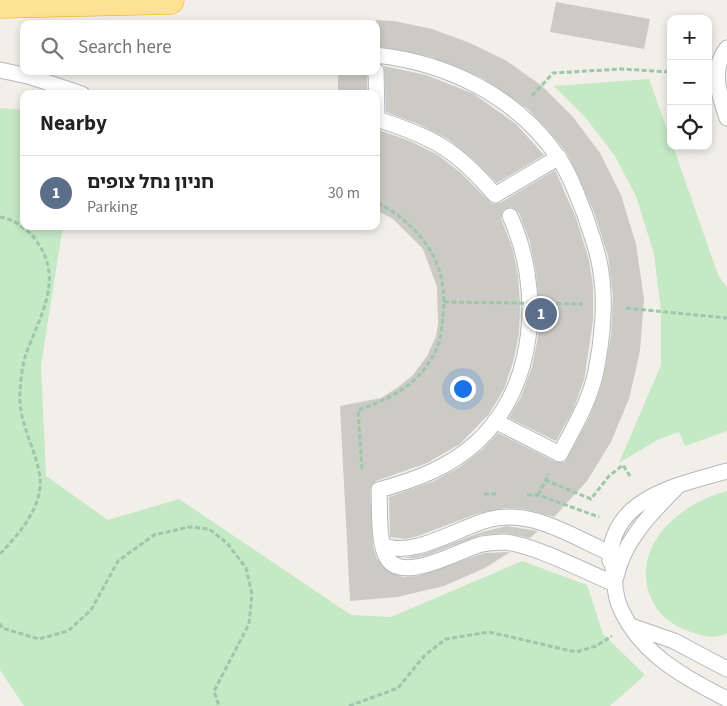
<!DOCTYPE html>
<meta charset="utf-8">
<style>
:root{--surface:#fff;--page:#f6f6f6;--text:#222;--muted:#767676;--line:#e0e0e0;--accent:#0b8043}
body{margin:0;font-family:"Source Sans 3","Noto Sans Hebrew",sans-serif;background:var(--page);color:var(--text)}
.controls{position:absolute;right:15px;top:15px;display:grid;overflow:hidden;border-radius:10px;box-shadow:0 2px 8px #0003}
.controls button{width:45px;height:45px;display:grid;place-items:center;padding:0;border:0;border-bottom:1px solid var(--line);background:var(--surface);color:var(--text);font:25px sans-serif}
.you{position:absolute;left:462px;top:388px;width:18px;height:18px;margin:-12px;border:4px solid #fff;border-radius:50%;background:#1a73e8;box-shadow:0 0 0 8px #1a73e833}
.badge{display:grid;place-items:center;width:32px;height:32px;border-radius:50%;background:var(--accent);color:#fff;font-size:16px;font-weight:700}
.pin{position:absolute;translate:-50% -50%;border:2px solid #fff;box-shadow:0 1px 5px #0006}
.list{margin:0;padding:0;list-style:none}
h2{display:flex;justify-content:space-between;align-items:center;height:65px;margin:0;padding:0 20px;font-size:21px}
h2 small{font-size:16px;font-weight:400;color:var(--muted)}
.list li{display:grid;grid-template-columns:32px 1fr auto;gap:15px;align-items:center;box-sizing:border-box;height:75px;padding:0 20px;border-top:1px solid var(--line)}
.list b{display:block;font-size:19px;white-space:nowrap}
.list p{margin:0;font-size:16px;white-space:nowrap;color:var(--muted)}
.list em{font-size:16px;font-style:normal;color:var(--muted)}
.icon{flex:none;width:28px;height:28px;fill:none;stroke:currentColor;stroke-width:2;stroke-linecap:round;stroke-linejoin:round}
.map{position:relative;flex:none;width:727px;height:706px;overflow:hidden}
.search{position:absolute;background:var(--surface);box-shadow:0 2px 8px #0003;left:20px;top:20px;width:360px;height:55px;display:flex;align-items:center;gap:12px;box-sizing:border-box;padding:0 18px;border-radius:10px;color:var(--muted);font-size:19px}
.panel{position:absolute;background:var(--surface);box-shadow:0 2px 8px #0003;left:20px;top:90px;width:360px;height:140px;border-radius:10px}
.map>svg:first-child{display:block}
</style>
<div class="map">
<svg width="727" height="706" viewBox="0 0 727 706">
<rect width="100%" height="100%" fill="#f1efe8"/>
<!-- green -->
<path fill="#c5e8c5" d="M 649,79 L 671,140 L 671,146 L 673,146 L 718,275 L 727,288 L 727,431 L 685,446 L 679,432 L 657,440 L 619,463 L 661,365 L 661,311 L 654,254 L 636,196 L 615,156 L 585,117 L 554,86 Z
M 0,108 L 24,110 L 24,226 L 63,226 L 41,365 L 46,476 L 108,520 L 179,499 L 351,615 L 391,617 L 522,561 L 587,585 L 603,634 L 645,675 L 610,706 L 24,706 L 0,670 Z
M 727,491 L 727,633 C 716,639 706,637 694,633 C 675,627 659,617 651,598 C 629,547 681,502 727,491 Z"/>
<!-- building -->
<path fill="#cccac5" d="M 556,2 L 650,19 L 644,49 L 550,32 Z
M 376,20 L 394,21 L 432,29 L 470,43 L 507,61 L 542,86 L 573,117 L 600,153 L 621,195 L 636,244 L 644,299 L 640,351 L 629,399 L 611,442 L 587,481 L 554,517 L 524,509 L 505,508 L 476,514 L 418,536 L 405,539 L 390,537 L 389,497 L 434,481 L 460,467 L 483,449 L 498,433 L 556,462 L 565,462 L 589,418 L 602,384 L 611,336 L 613,296 L 608,256 L 594,212 L 567,153 L 548,130 L 528,109 L 482,78 L 431,57 L 376,46 Z
M 384,66 L 426,75 L 474,94 L 516,124 L 544,155 L 497,183 L 474,160 L 448,139 L 418,124 L 386,112 Z
M 338,71 L 367,71 L 367,94 L 338,94 Z
M 376,129 L 410,141 L 438,155 L 462,174 L 492,204 L 500,203 L 555,170 L 576,218 L 589,260 L 593,285 L 593,321 L 584,380 L 573,410 L 556,441 L 509,418 L 521,397 L 532,367 L 538,337 L 539,304 L 536,272 L 530,242 L 519,213 L 512,207 L 503,210 L 501,219 L 512,247 L 518,275 L 520,305 L 519,334 L 513,362 L 504,389 L 489,414 L 460,444 L 427,463 L 376,481 L 370,490 L 373,546 L 377,559 L 389,572 L 403,577 L 418,576 L 484,553 L 510,552 L 485,568 L 444,586 L 397,597 L 350,601 L 340,406 L 381,398 L 397,388 L 413,375 L 427,356 L 436,336 L 438,323 L 437,287 L 423,249 L 393,219 L 376,210 Z
M 507,526 L 538,531 L 530,538 L 505,533 L 481,535 L 428,555 L 415,558 L 403,558 L 423,554 L 482,532 Z"/>
<g fill="none" stroke-linecap="round" stroke-linejoin="round">
<defs>
<path id="lane" d="M 727,48 C 710,70 719,94 727,118
M 376,55 C 448,63 516,96 558,157 C 570,174 577,195 585,215 C 591,234 599,253 601,273 C 606,302 602,342 596,371 C 590,401 574,427 560,454 L 495,421
M 0,70 L 28,76 L 82,94
M 376,71 L 377,119 C 433,137 457,150 495,195 L 559,157
M 510,216 C 543,288 537,386 477,442 C 449,468 414,480 379,490 C 380,510 378,535 385,554 C 398,588 461,549 482,544 C 489,543 498,542 505,542 C 537,546 584,571 615,584
M 382,544 C 409,561 461,526 491,519 C 533,509 573,537 610,553 C 615,569 613,586 618,602 C 636,651 683,677 727,699
M 610,561 C 610,497 679,485 727,471
M 616,577 C 623,542 651,513 675,489
M 631,626 L 674,641 L 727,669"/>
<path id="highway" d="M 0,4 L 170,0"/>
</defs>
<!-- lane casing -->
<use href="#lane" stroke="#b5b8bc" stroke-width="17"/>
<!-- highway casing -->
<use href="#highway" stroke="#f9ab00" stroke-width="29"/>
<!-- path -->
<path stroke="#9cc7a9" stroke-width="3" stroke-dasharray="5 2.5" stroke-linecap="butt" d="M 532,96 L 553,73 L 621,69 L 671,72
M 0,217 C 13,219 27,228 35,239 C 66,279 39,316 25,357 C 22,367 21,380 20,391 C 18,421 33,443 39,471 C 46,505 20,532 0,554
M 626,308 L 727,318
M 362,469 L 358,410 C 387,400 415,387 431,359 C 440,346 442,331 443,315 C 447,277 435,247 405,221 C 397,214 387,207 376,203
M 545,480 L 591,499 L 609,476 L 623,465 L 630,476
M 484,494 L 496,494
M 527,495 L 538,495 L 599,517
M 538,495 L 549,474
M 0,623 L 2,628 L 39,639 L 68,631 L 91,610 L 118,561 L 154,535 L 189,527 L 209,529 L 227,543 L 246,568 L 252,594 L 249,624 L 214,691 L 219,706
M 349,706 L 398,688 L 425,655 L 446,639 L 489,632 L 576,652 L 596,646 L 612,636"/>
<!-- lane -->
<use href="#lane" stroke="#fff" stroke-width="15"/>
<!-- highway -->
<use href="#highway" stroke="#fde293" stroke-width="28"/>
<!-- path-bridge -->
<path stroke="#9cc7a9" stroke-width="3" stroke-dasharray="5 2.5" stroke-linecap="butt" d="M 444,302 L 583,304"/>
</g>
</svg>
<div class="controls">
<button>+</button>
<button>−</button>
<button><svg class="icon" aria-label="locate" viewBox="0 0 24 24"><circle cx="12" cy="12" r="6"/><path d="M12 2v4M12 18v4M2 12h4M18 12h4"/></svg></button>
</div>
<div class="you"></div>
<div class="pin badge" style="left:541px;top:314px;background:#5c6f8a">1</div>
<div class="search"><svg class="icon" aria-label="search" viewBox="0 0 24 24"><circle cx="10" cy="10" r="6"/><path d="M15 15l6 6"/></svg>Search here</div>
<section class="panel">
<h2>Nearby<small></small></h2>
<ul class="list">
<li><span class="badge" style="background:#5c6f8a">1</span><div><b>חניון נחל צופים</b><p>Parking</p></div><em>30 m</em></li>
</ul>
</section>
</div>
